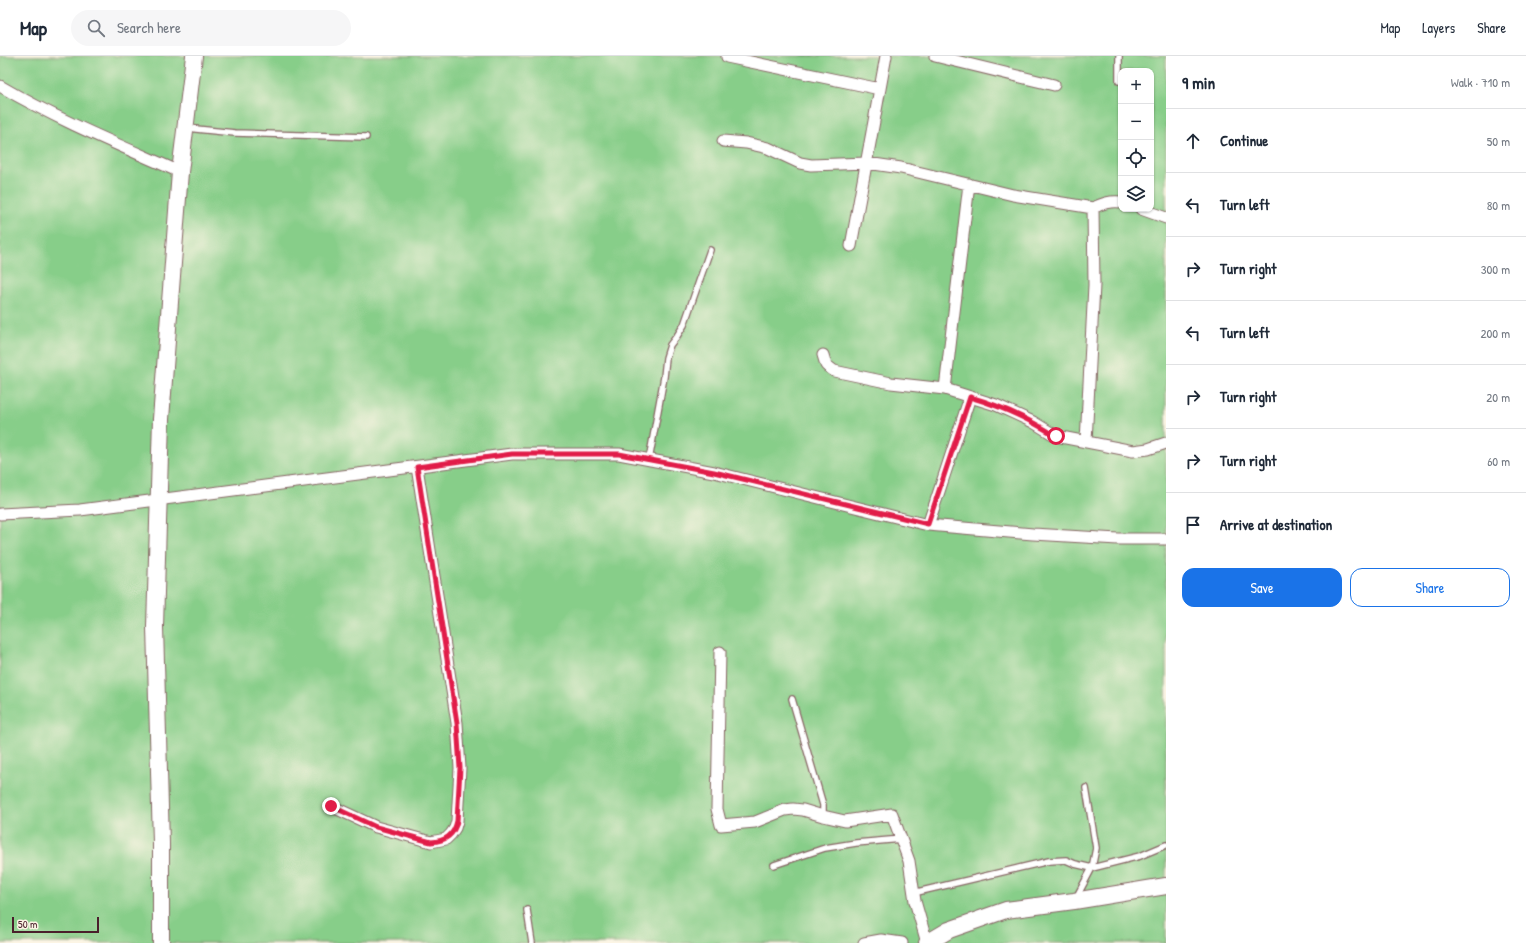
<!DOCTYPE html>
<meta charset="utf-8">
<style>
:root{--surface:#fff;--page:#f6f6f7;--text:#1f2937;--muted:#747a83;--line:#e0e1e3;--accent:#1a73e8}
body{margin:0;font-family:"Patrick Hand",sans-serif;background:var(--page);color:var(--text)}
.controls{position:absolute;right:12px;top:12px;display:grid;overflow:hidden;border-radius:8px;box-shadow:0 1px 3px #0004}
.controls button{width:36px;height:36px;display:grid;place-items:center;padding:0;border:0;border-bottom:1px solid var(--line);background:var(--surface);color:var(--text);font:20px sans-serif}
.scale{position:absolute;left:12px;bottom:10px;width:87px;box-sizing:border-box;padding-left:4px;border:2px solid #4a1f2b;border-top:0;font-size:11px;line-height:14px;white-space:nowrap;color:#4a1f2b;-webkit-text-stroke:3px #fcf5e5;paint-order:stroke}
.stop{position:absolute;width:12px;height:12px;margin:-9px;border:3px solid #e11d48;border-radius:50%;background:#fff}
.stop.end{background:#e11d48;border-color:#fff;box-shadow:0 1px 4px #0008}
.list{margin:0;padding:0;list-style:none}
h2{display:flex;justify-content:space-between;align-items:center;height:52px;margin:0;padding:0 16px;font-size:17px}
h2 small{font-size:13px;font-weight:400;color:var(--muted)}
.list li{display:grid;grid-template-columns:26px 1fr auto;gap:12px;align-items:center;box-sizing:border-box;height:64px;padding:0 16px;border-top:1px solid var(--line)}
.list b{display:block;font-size:15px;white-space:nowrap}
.list em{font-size:13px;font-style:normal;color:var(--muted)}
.actions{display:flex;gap:8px;padding:12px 16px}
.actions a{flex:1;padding:9px 0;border:1px solid var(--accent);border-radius:12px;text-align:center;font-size:14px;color:var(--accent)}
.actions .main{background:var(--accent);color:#fff}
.icon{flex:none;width:22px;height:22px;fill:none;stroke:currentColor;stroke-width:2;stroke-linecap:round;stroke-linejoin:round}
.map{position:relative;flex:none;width:1166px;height:887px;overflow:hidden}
header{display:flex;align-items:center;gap:24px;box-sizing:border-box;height:56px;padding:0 20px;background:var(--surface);border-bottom:1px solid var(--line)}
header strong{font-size:19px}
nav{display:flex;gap:22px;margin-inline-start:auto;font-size:14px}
.search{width:280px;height:36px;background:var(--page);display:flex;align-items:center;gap:10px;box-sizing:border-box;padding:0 14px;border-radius:22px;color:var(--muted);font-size:15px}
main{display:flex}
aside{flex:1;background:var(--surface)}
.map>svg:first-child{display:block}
</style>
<header>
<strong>Map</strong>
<div class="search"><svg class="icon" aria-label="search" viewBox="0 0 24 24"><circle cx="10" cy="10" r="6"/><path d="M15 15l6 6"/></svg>Search here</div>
<nav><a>Map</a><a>Layers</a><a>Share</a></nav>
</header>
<main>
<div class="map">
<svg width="1166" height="887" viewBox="0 0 1166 887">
<rect width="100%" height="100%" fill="#fcf5e5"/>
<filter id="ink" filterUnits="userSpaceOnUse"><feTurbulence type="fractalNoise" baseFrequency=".025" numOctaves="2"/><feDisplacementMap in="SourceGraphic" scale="8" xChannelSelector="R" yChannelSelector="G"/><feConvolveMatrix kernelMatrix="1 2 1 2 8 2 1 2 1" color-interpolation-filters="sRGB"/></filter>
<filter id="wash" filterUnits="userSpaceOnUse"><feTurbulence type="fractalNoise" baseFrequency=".012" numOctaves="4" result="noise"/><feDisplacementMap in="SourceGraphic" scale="16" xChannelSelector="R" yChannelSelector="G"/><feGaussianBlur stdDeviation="0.9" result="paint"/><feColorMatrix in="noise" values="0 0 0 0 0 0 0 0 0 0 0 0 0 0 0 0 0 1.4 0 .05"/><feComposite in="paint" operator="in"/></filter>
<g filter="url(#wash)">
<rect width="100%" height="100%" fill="#f5e5cb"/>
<!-- green -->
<path fill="#87ce89" stroke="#68765a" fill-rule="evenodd" d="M 0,0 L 1166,0 L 1166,887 L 0,887 ZM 1121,15 L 1151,15 L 1151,153 L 1121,153 Z"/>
</g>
<g filter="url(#ink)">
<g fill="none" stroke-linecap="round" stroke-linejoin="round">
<defs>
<path id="lane" d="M 1119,25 L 1119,0
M 187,71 L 196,73 L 235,77 L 366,81
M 649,404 L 664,321 L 666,302 L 670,289 L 677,280 L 684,269 L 710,194
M 792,643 L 823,749 L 823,760
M 774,809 L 825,792 L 856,787 L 902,783
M 913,837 L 1049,805 L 1066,804 L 1075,808 L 1092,812 L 1140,800 L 1166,789
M 1076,842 L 1092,812 L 1096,792 L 1086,732
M 527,854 L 532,887"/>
<path id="street" d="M 935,0 L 1054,29
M 727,1 L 880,33
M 0,30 C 58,64 119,89 180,116
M 723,85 L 746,87 L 768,92 L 800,107 L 811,109 L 867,107 L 901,112 L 1013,139 L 1093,152
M 1141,153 L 1166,162
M 851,190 L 886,0
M 823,299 L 826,309 L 834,315 L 891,327 L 945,333 L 996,349 L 1033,366 L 1056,380 L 1133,395 L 1148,393 L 1166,387
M 945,333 L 969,128
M 1086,386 L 1094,229 L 1093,152 C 1103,147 1110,145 1121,146
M 0,458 L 80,454 L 512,398 L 619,398 L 714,416 L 928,469 L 1033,478 L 1118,483 L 1166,483
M 928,469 L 970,341
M 720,596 L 717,753 L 721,769 L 755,766 L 785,754 L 793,753 L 803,754 L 823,760 L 845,765 L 892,758 L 909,805 L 915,845 L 927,887
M 331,750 L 376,771 L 431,786 L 446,783 L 451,778 L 455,772 L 457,765 L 460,712 L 457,667 L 417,411
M 864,887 L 881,884 L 902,887"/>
<path id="secondary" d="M 161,887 L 161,787 L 155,571 L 161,363 L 180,116 L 194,0
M 927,887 L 949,874 L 1006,854 L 1074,845 L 1166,830"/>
</defs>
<!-- lane casing -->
<use href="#lane" stroke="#866463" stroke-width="8"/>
<!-- street casing -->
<use href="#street" stroke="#866463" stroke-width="13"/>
<!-- secondary casing -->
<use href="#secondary" stroke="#866463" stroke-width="18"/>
<!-- lane -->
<use href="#lane" stroke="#fff" stroke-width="5.5"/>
<!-- street -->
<use href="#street" stroke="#fff" stroke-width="11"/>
<!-- secondary -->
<use href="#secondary" stroke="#fff" stroke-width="16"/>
</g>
</g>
<g fill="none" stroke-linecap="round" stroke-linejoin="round" filter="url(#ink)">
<!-- route -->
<path stroke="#e11d48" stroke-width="5" d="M 331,750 L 376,771 L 431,786 C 446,785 454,779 457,765 L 460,712 L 457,667 L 417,411 L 512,398 L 619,398 L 714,416 L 928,468 L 970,341 C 1001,350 1029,363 1056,380"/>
</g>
</svg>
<div class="controls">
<button>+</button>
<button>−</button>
<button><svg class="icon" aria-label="locate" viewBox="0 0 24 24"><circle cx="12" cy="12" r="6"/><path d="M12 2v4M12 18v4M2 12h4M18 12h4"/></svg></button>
<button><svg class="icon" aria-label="layers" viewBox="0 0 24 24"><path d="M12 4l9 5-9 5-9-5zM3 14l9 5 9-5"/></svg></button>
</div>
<div class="scale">50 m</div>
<div class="stop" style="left:1056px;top:380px"></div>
<div class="stop end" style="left:331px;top:750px"></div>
</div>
<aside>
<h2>9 min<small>Walk · 710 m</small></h2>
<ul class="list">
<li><svg class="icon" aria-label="ahead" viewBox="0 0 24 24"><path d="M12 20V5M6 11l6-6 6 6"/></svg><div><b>Continue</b></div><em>50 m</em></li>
<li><svg class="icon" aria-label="left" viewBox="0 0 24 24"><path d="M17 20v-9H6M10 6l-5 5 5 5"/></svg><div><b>Turn left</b></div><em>80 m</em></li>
<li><svg class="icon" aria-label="right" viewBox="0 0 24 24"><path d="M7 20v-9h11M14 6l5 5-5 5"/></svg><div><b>Turn right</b></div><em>300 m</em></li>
<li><svg class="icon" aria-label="left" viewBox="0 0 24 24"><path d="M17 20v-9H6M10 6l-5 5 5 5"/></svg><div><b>Turn left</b></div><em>200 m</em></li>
<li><svg class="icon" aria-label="right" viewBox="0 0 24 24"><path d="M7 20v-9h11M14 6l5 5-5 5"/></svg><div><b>Turn right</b></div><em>20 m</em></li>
<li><svg class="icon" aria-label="right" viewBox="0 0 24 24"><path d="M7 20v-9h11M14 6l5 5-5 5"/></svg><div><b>Turn right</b></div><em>60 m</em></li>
<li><svg class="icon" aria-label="arrive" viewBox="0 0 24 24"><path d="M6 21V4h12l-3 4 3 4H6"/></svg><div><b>Arrive at destination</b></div></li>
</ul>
<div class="actions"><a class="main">Save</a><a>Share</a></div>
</aside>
</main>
